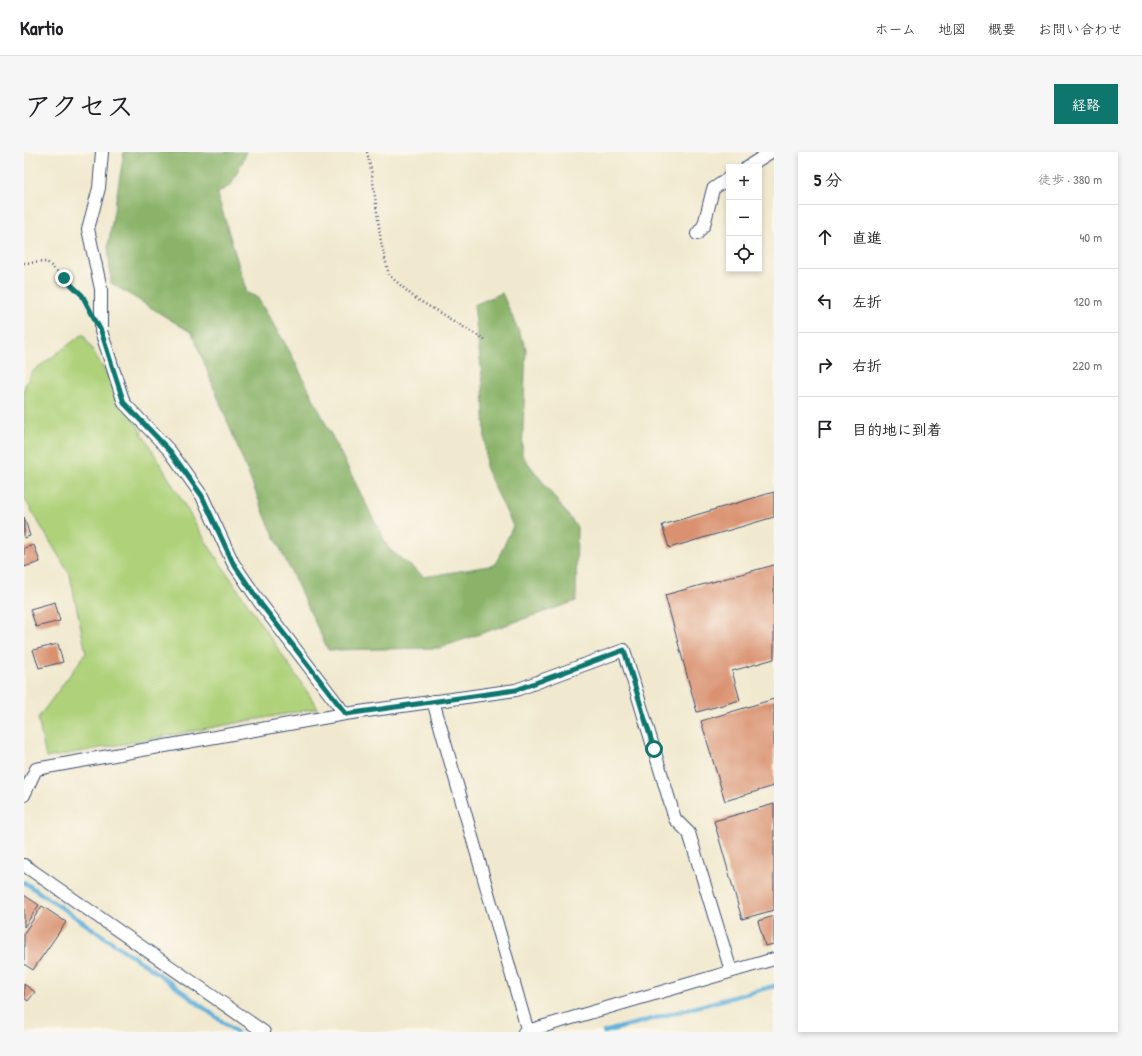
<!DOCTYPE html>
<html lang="ja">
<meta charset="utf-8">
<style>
:root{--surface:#fff;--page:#f6f6f6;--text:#202124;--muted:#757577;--line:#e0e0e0;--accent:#0f766e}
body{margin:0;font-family:"Patrick Hand","Klee One",sans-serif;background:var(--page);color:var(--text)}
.controls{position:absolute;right:12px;top:12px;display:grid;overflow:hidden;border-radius:0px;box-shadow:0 2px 6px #0003}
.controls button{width:36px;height:36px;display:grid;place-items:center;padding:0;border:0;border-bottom:1px solid var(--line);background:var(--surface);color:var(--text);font:20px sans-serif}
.stop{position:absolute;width:12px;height:12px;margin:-9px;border:3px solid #0f766e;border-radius:50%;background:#fff}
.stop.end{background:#0f766e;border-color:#fff;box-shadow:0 1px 4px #0008}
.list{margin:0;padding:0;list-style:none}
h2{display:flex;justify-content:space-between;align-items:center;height:52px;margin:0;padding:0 16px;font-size:17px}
h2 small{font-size:13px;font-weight:400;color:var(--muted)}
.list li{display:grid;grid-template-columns:26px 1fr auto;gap:12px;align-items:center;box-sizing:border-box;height:64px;padding:0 16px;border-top:1px solid var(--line)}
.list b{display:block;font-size:15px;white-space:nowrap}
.list em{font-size:13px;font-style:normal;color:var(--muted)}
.icon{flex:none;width:22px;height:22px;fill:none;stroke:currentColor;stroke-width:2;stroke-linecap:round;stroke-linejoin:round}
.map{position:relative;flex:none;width:750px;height:880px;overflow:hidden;border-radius:0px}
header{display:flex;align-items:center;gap:24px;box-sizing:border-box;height:56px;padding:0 20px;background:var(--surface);border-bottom:1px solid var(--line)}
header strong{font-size:19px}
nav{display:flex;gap:22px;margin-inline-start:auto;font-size:14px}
.intro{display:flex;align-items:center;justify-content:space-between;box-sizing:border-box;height:96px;padding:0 24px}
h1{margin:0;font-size:28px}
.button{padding:10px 18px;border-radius:0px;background:var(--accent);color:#fff;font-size:14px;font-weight:700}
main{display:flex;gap:24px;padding:0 24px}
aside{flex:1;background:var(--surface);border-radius:0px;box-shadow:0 2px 6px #0003}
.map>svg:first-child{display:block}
</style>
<header>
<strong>Kartio</strong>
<nav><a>ホーム</a><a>地図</a><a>概要</a><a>お問い合わせ</a></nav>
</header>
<div class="intro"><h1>アクセス</h1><a class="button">経路</a></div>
<main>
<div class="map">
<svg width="750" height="880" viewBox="0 0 750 880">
<rect width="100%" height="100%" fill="#fbf7ec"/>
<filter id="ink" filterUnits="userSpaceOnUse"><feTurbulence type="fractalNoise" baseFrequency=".025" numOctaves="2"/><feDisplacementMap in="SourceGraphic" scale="8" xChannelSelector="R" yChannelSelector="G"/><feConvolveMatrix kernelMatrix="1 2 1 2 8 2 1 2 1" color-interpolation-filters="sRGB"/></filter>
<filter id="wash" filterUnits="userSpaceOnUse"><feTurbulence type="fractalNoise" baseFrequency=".012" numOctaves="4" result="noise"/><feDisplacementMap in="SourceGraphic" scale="16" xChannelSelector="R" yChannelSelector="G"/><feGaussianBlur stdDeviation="0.9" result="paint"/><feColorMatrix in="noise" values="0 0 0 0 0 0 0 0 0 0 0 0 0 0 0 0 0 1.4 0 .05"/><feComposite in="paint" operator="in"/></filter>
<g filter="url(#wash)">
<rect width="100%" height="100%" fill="#f1e9cf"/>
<!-- green -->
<path fill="#aed179" stroke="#64806c" d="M 59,182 L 186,396 L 294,556 L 22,606 L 14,566 L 62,501 L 46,423 L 0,346 L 0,235 L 8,220 Z"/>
<!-- forest -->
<path fill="#8ab369" stroke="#527164" d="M 100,0 L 223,0 L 207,33 L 193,41 L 223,141 L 233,145 L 265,198 L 364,396 L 400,425 L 471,413 L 489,374 L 462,317 L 459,233 L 450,153 L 478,141 L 502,196 L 498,303 L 553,375 L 552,449 L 415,496 L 304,498 L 242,366 L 168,181 L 87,131 L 84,94 Z"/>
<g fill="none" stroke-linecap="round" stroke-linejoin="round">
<!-- stream -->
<path stroke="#61b0db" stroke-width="4.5" d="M 0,730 L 136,823 L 212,880
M 580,880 L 750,834"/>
</g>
<g id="blocks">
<!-- building -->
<path fill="#d99170" d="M 750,340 L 750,365 L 645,396 L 638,373 Z
M 0,365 L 6,384 L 0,386 Z
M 10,393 L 16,410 L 0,415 L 0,396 Z
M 750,413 L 750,507 L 708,519 L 716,548 L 673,560 L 641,443 Z
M 31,450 L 36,469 L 12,475 L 6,457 Z
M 34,492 L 39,510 L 15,516 L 9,498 Z
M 750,547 L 750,634 L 701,649 L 677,569 Z
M 750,652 L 750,758 L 718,767 L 690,669 Z
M 0,743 L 15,753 L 0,775 Z
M 18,754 L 42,770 L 9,818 L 0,812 L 0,781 Z
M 750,764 L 750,792 L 741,794 L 734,769 Z
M 0,832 L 11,840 L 4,849 L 0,846 Z"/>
</g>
</g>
<g filter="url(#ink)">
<use href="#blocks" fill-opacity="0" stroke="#3b4b6f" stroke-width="1"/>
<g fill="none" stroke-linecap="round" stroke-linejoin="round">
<defs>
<path id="minor" d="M 78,0 L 75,36 L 64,77 L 77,137 L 77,179 L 100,251 L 146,299 L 178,344 L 209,411 L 237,452 L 321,562
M 723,15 L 747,0
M 673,82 L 680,73 L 689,37 L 705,26
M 409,549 L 504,880
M 0,643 L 12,617 L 321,562 L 492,538 L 600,498 L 651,667 L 665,681 L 707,819
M 0,713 L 240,880
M 500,880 L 750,807"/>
</defs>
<!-- minor casing -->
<use href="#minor" stroke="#3b4b6f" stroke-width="14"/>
<!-- path -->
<path stroke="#3b4b6f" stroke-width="2.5" stroke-dasharray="1 3" stroke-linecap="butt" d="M 343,0 L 348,22 L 357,90 L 365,123 L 391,146 L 463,189
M 0,111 L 23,110 L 58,143 L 63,152"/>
<!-- minor -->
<use href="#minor" stroke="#fff" stroke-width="12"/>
</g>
</g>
<g fill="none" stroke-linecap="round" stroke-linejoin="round" filter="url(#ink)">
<!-- route -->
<path stroke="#0f766e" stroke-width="5" d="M 40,126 L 58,143 L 77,179 L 100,251 L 146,299 L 178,344 L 209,411 L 237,452 L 322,562 L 492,538 L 600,498 L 630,597"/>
</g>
</svg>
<div class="controls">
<button>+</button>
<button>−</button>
<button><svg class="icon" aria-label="locate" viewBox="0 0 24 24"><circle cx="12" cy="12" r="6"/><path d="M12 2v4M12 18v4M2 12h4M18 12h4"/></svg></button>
</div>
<div class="stop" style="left:630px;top:597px"></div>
<div class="stop end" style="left:40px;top:126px"></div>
</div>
<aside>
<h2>5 分<small>徒歩 · 380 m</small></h2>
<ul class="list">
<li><svg class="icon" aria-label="ahead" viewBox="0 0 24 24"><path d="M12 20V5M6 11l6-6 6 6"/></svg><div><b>直進</b></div><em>40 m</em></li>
<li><svg class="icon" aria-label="left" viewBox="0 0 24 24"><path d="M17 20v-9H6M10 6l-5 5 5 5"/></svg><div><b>左折</b></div><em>120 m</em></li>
<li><svg class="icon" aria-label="right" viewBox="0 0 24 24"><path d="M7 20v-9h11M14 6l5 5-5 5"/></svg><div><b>右折</b></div><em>220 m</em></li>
<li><svg class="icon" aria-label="arrive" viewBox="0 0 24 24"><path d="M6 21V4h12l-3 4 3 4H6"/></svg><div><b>目的地に到着</b></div></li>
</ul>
</aside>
</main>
